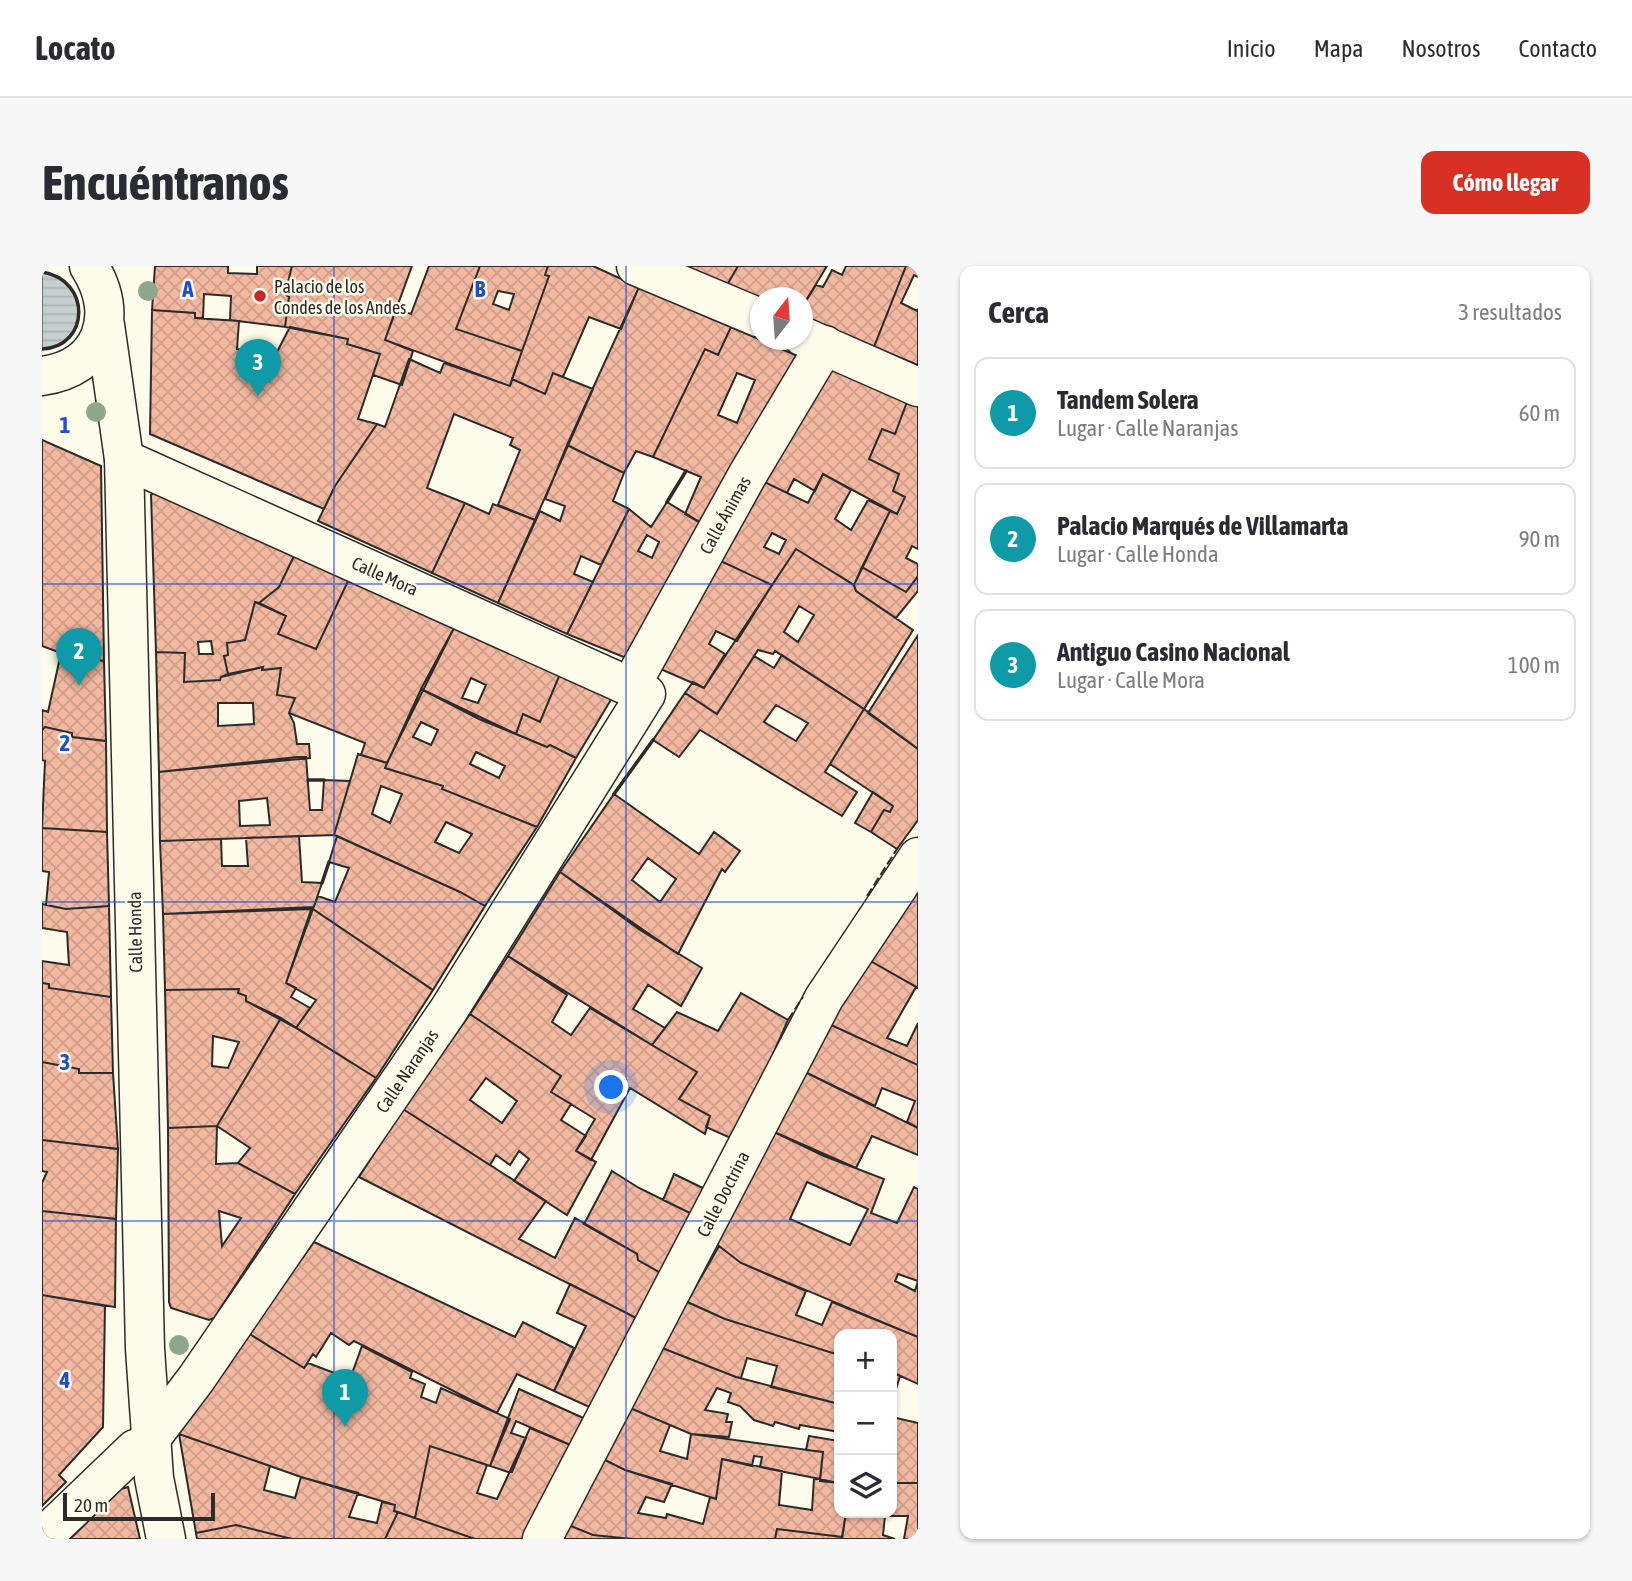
<!DOCTYPE html>
<html lang="es">
<meta charset="utf-8">
<style>
:root{--surface:#fff;--page:#f7f7f7;--text:#2b2b33;--muted:#7c7c81;--line:#e1e1e2;--accent:#d93025}
body{margin:0;font-family:"Asap Condensed",sans-serif;background:var(--page);color:var(--text)}
.controls{position:absolute;right:21px;bottom:21px;display:grid;overflow:hidden;border-radius:14px;box-shadow:0 2px 5px #0004}
.controls button{width:63px;height:63px;display:grid;place-items:center;padding:0;border:0;border-bottom:2px solid var(--line);background:var(--surface);color:var(--text);font:35px sans-serif}
.compass{position:absolute;left:708px;top:21px;width:63px;height:63px;border-radius:50%;background:var(--surface);box-shadow:0 2px 5px #0004;rotate:17deg}
.scale{position:absolute;left:21px;bottom:18px;width:152px;box-sizing:border-box;padding-left:7px;border:4px solid #2b2b2b;border-top:0;font-size:19px;line-height:24px;white-space:nowrap;color:#2b2b2b;-webkit-text-stroke:5px #fdfbea;paint-order:stroke}
.you{position:absolute;left:570px;top:822px;width:24px;height:24px;margin:-18px;border:5px solid #fff;border-radius:50%;background:#1a73e8;box-shadow:0 0 0 10px #1a73e833}
.badge{display:grid;place-items:center;width:46px;height:46px;border-radius:50%;background:var(--accent);color:#fff;font-size:23px;font-weight:700}
.pin{position:absolute;translate:-50% -58px;filter:drop-shadow(0 2px 4px #0008)}
.pin::after{content:'';position:absolute;top:37px;width:24px;height:21px;background:inherit;clip-path:polygon(0 0,100% 0,50% 100%)}
.list{margin:0;padding:0;list-style:none}
h2{display:flex;justify-content:space-between;align-items:center;height:91px;margin:0;padding:0 28px;font-size:30px}
h2 small{font-size:23px;font-weight:400;color:var(--muted)}
.list li{display:grid;grid-template-columns:46px 1fr auto;gap:21px;align-items:center;box-sizing:border-box;height:112px;margin:0 14px 14px;padding:0 14px;border:2px solid var(--line);border-radius:14px}
.list b{display:block;font-size:26px;white-space:nowrap}
.list p{margin:0;font-size:23px;white-space:nowrap;color:var(--muted)}
.list em{font-size:23px;font-style:normal;color:var(--muted)}
.icon{flex:none;width:38px;height:38px;fill:none;stroke:currentColor;stroke-width:2;stroke-linecap:round;stroke-linejoin:round}
.map{position:relative;flex:none;width:876px;height:1273px;overflow:hidden;border-radius:14px}
header{display:flex;align-items:center;gap:42px;box-sizing:border-box;height:98px;padding:0 35px;background:var(--surface);border-bottom:2px solid var(--line)}
header strong{font-size:33px}
nav{display:flex;gap:38px;margin-inline-start:auto;font-size:24px}
.intro{display:flex;align-items:center;justify-content:space-between;box-sizing:border-box;height:168px;padding:0 42px}
h1{margin:0;font-size:49px}
.button{padding:18px 32px;border-radius:14px;background:var(--accent);color:#fff;font-size:24px;font-weight:700}
main{display:flex;gap:42px;padding:0 42px}
aside{flex:1;background:var(--surface);border-radius:14px;box-shadow:0 2px 5px #0004}
.map>svg:first-child{display:block}
</style>
<header>
<strong>Locato</strong>
<nav><a>Inicio</a><a>Mapa</a><a>Nosotros</a><a>Contacto</a></nav>
</header>
<div class="intro"><h1>Encuéntranos</h1><a class="button">Cómo llegar</a></div>
<main>
<div class="map">
<svg width="876" height="1273" viewBox="0 0 876 1273">
<defs>
<pattern id="water-rules" width="6" height="5" patternUnits="userSpaceOnUse" patternTransform="scale(1.75)"><rect width="6" height="5" fill="#c7d0d0"/><path d="M0 2.5h6" fill="none" stroke="#abb3b3"/></pattern>
<pattern id="building-cross-hatch" width="8" height="8" patternUnits="userSpaceOnUse" patternTransform="scale(1.75)"><rect width="8" height="8" fill="#f2b8a0"/><path d="M0 0l8 8M0 8l8-8" fill="none" stroke="#d09e8a"/></pattern>
</defs>
<rect width="100%" height="100%" fill="#fdfbea"/>
<!-- water -->
<path fill="url(#water-rules)" stroke="#74746e" stroke-width="2" d="M 0,6 C 50,13 48,81 0,83 Z"/>
<!-- building -->
<path fill="url(#building-cross-hatch)" stroke="#2b2b2b" stroke-width="2" fill-rule="evenodd" d="M 113,0 L 186,0 L 186,7 L 215,8 L 215,0 L 250,0 L 243,28 L 247,31 L 243,61 L 188,54 L 189,30 L 162,28 L 161,52 L 153,52 L 153,47 L 110,44 Z
M 370,0 L 343,74 L 371,85 L 360,119 L 331,109 L 338,88 L 305,78 L 306,73 L 243,61 L 247,31 L 243,28 L 250,0 Z
M 387,0 L 438,0 L 414,63 L 480,85 L 468,120 L 343,74 L 354,43 L 369,48 Z
M 438,0 L 506,0 L 503,9 L 507,10 L 480,85 L 414,63 ZM 456,25 L 472,28 L 467,44 L 451,38 Z
M 506,0 L 551,0 L 597,21 L 579,63 L 547,51 L 521,111 L 511,107 L 503,128 L 470,113 L 507,10 L 503,9 Z
M 640,0 L 696,0 L 685,19 Z
M 696,0 L 785,0 L 760,41 L 760,32 L 718,32 L 685,19 Z
M 804,0 L 864,0 L 832,81 L 760,51 L 760,41 L 774,19 L 781,21 L 790,4 L 800,9 Z
M 864,0 L 876,0 L 876,11 L 872,9 L 859,37 L 875,45 L 876,43 L 876,99 L 832,81 Z
M 597,21 L 689,61 L 676,89 L 663,83 L 611,191 L 594,185 L 582,207 L 525,179 Z
M 110,44 L 153,47 L 153,52 L 197,55 L 195,83 L 235,86 L 248,61 L 306,73 L 305,78 L 338,88 L 316,153 L 335,158 L 293,220 L 282,243 L 108,168 Z
M 689,61 L 767,95 L 669,263 L 643,248 L 659,211 L 611,191 L 663,83 L 676,89 ZM 695,107 L 713,114 L 695,157 L 676,149 Z
M 367,93 L 398,107 L 402,97 L 468,120 L 470,113 L 503,128 L 511,107 L 551,123 L 493,254 L 456,239 L 478,184 L 468,179 L 471,172 L 412,148 L 385,222 L 423,237 L 390,307 L 276,255 L 293,220 L 335,158 L 343,161 Z
M 779,97 L 865,136 L 853,168 L 840,163 L 827,193 L 857,208 L 851,225 L 863,231 L 855,248 L 781,208 L 773,225 L 752,213 L 745,227 L 710,210 Z
M 865,136 L 876,140 L 876,283 L 870,280 L 864,292 L 876,298 L 876,310 L 864,326 L 820,301 L 848,245 L 855,248 L 863,231 L 851,225 L 857,208 L 827,193 L 840,163 L 853,168 Z
M 0,174 L 59,200 L 62,395 L 19,387 L 0,380 Z
M 525,179 L 582,207 L 571,235 L 587,243 L 559,299 L 539,290 L 532,308 L 551,316 L 525,368 L 456,337 L 498,245 L 518,255 L 523,240 L 503,233 Z
M 781,208 L 809,224 L 793,253 L 809,264 L 826,234 L 848,245 L 812,319 L 754,283 L 730,319 L 668,290 L 710,210 L 766,237 ZM 730,267 L 744,274 L 737,288 L 722,281 Z
M 113,226 L 253,288 L 237,321 L 217,337 L 213,336 L 203,374 L 185,377 L 186,389 L 182,390 L 186,408 L 179,411 L 178,414 L 142,416 L 143,387 L 114,386 L 109,229 ZM 169,375 L 171,388 L 157,388 L 156,376 Z
M 625,236 L 669,263 L 594,396 L 525,368 L 587,243 L 609,261 ZM 605,269 L 617,276 L 610,292 L 596,285 Z
M 423,237 L 447,248 L 451,238 L 493,254 L 456,337 L 390,307 Z
M 754,283 L 812,319 L 814,325 L 871,364 L 822,443 L 733,385 L 731,388 L 716,384 L 675,448 L 643,427 L 651,416 L 662,422 ZM 757,340 L 772,349 L 756,376 L 742,366 Z
M 253,288 L 307,313 L 274,383 L 236,368 L 244,350 L 217,337 L 237,321 Z
M 668,290 L 730,319 L 695,375 L 674,365 L 667,378 L 683,388 L 662,422 L 607,398 Z
M 820,301 L 864,326 L 876,310 L 876,325 L 854,352 L 814,325 L 812,319 Z
M 307,313 L 413,360 L 345,497 L 319,489 L 323,477 L 247,447 L 253,432 L 235,429 L 239,402 L 220,404 L 221,401 L 186,408 L 182,390 L 186,389 L 185,377 L 203,374 L 213,336 L 244,350 L 236,368 L 274,383 Z
M 413,360 L 518,408 L 498,456 L 481,448 L 474,468 L 379,423 ZM 429,412 L 444,419 L 436,437 L 420,432 Z
M 876,369 L 876,483 L 826,447 Z
M 114,386 L 143,387 L 142,416 L 178,414 L 179,411 L 221,401 L 220,404 L 239,402 L 235,429 L 253,432 L 247,447 L 252,457 L 255,478 L 267,478 L 268,492 L 117,506 ZM 176,437 L 211,437 L 212,458 L 176,460 Z
M 19,387 L 62,395 L 64,475 L 30,471 L 30,467 L 3,461 L 0,464 L 0,444 L 6,446 Z
M 740,389 L 822,443 L 783,506 L 815,526 L 800,550 L 658,464 L 637,491 L 611,474 L 643,427 L 675,448 L 712,390 L 732,402 ZM 734,439 L 766,457 L 754,475 L 722,456 Z
M 518,408 L 570,432 L 534,492 L 508,479 L 505,481 L 474,468 L 481,448 L 498,456 Z
M 379,423 L 437,453 L 505,481 L 508,479 L 534,492 L 495,561 L 400,523 L 401,520 L 343,502 ZM 379,456 L 396,464 L 389,479 L 371,471 ZM 434,486 L 463,500 L 457,512 L 428,498 Z
M 822,443 L 876,483 L 876,554 L 855,583 L 829,566 L 842,544 L 848,546 L 851,540 L 788,498 Z
M 3,461 L 30,467 L 30,471 L 64,475 L 65,566 L 0,562 L 3,495 L 0,494 L 0,464 Z
M 316,488 L 345,497 L 343,502 L 401,520 L 400,523 L 495,561 L 443,640 L 418,626 L 292,569 ZM 339,520 L 360,528 L 348,557 L 330,548 ZM 404,556 L 430,568 L 417,587 L 393,576 Z
M 255,491 L 264,491 L 268,544 L 280,544 L 282,514 L 308,515 L 292,569 L 118,575 L 117,506 ZM 225,532 L 228,559 L 198,560 L 197,535 Z
M 831,526 L 851,540 L 848,546 L 842,544 L 829,566 L 813,557 Z
M 572,528 L 657,588 L 672,566 L 698,585 L 683,606 L 680,603 L 636,688 L 518,606 ZM 606,592 L 634,613 L 618,636 L 590,614 Z
M 0,562 L 65,566 L 67,640 L 24,643 L 4,639 L 7,606 L 0,605 Z
M 257,570 L 260,616 L 280,617 L 271,643 L 121,648 L 118,575 L 179,573 L 180,600 L 206,600 L 204,572 Z
M 295,570 L 418,626 L 443,640 L 391,724 L 271,643 L 276,630 L 293,636 L 307,602 L 287,596 Z
M 518,606 L 598,664 L 660,702 L 639,740 L 606,719 L 591,743 L 623,762 L 610,779 L 466,690 Z
M 876,615 L 876,722 L 825,693 Z
M 0,638 L 24,643 L 67,640 L 69,731 L 7,722 L 7,718 L 0,717 L 0,695 L 27,699 L 25,666 L 0,662 Z
M 270,641 L 244,717 L 254,722 L 249,731 L 268,742 L 254,762 L 204,735 L 204,730 L 196,727 L 197,723 L 123,724 L 121,648 Z
M 271,643 L 391,724 L 334,812 L 254,762 L 274,734 L 244,717 Z
M 466,690 L 525,729 L 510,756 L 529,769 L 548,742 L 655,806 L 637,833 L 668,850 L 663,868 L 588,822 L 549,894 L 534,885 L 553,853 L 509,826 L 519,810 L 428,748 Z
M 825,693 L 874,721 L 845,772 L 865,780 L 876,757 L 876,799 L 787,758 Z
M 0,717 L 7,718 L 7,722 L 69,731 L 71,807 L 37,807 L 37,803 L 0,796 Z
M 197,723 L 196,727 L 204,730 L 204,735 L 239,752 L 175,860 L 126,862 L 123,724 ZM 171,770 L 197,776 L 186,802 L 170,800 Z
M 699,727 L 746,754 L 693,874 L 664,861 L 668,850 L 637,833 L 655,806 L 610,779 L 635,746 L 676,765 Z
M 428,748 L 519,810 L 509,826 L 529,838 L 519,854 L 544,870 L 534,885 L 554,896 L 525,949 L 472,915 L 487,893 L 477,885 L 468,899 L 454,889 L 448,899 L 361,843 ZM 444,812 L 475,835 L 460,857 L 428,834 Z
M 239,752 L 334,812 L 253,928 L 196,897 L 208,882 L 175,860 Z
M 787,758 L 876,799 L 876,862 L 865,856 L 873,835 L 840,822 L 833,840 L 761,805 Z
M 0,796 L 37,803 L 37,807 L 71,807 L 76,883 L 0,874 Z
M 761,805 L 876,862 L 876,889 L 830,870 L 814,902 L 730,865 Z
M 361,843 L 504,935 L 477,973 L 513,992 L 533,952 L 595,988 L 596,994 L 624,1010 L 600,1055 L 317,911 Z
M 175,860 L 174,898 L 196,897 L 253,928 L 172,1052 L 167,1054 L 129,1042 L 127,1036 L 126,862 ZM 177,945 L 199,952 L 180,980 Z
M 730,865 L 782,890 L 842,913 L 829,947 L 855,957 L 872,921 L 876,923 L 876,1071 L 699,997 L 673,977 ZM 765,916 L 826,943 L 808,979 L 748,953 ZM 856,1008 L 876,1015 L 873,1025 L 853,1015 Z
M 0,874 L 76,883 L 74,953 L 0,945 L 0,917 L 5,906 L 0,905 Z
M 570,905 L 597,922 L 656,951 L 624,1010 L 596,994 L 595,988 L 542,958 Z
M 632,908 L 669,926 L 656,951 L 621,934 Z
M 0,945 L 74,953 L 73,1041 L 0,1029 Z
M 272,976 L 473,1071 L 481,1056 L 532,1082 L 512,1125 L 475,1108 L 455,1147 L 312,1075 L 307,1079 L 289,1067 L 274,1091 L 271,1088 L 262,1102 L 206,1067 Z
M 677,980 L 699,997 L 764,1025 L 754,1049 L 780,1059 L 790,1036 L 876,1071 L 876,1118 L 850,1106 L 850,1068 L 797,1068 L 797,1089 L 683,1053 L 645,1036 Z
M 528,1018 L 600,1055 L 554,1144 L 512,1125 L 544,1060 L 515,1047 Z
M 0,1029 L 63,1040 L 61,1161 L 17,1209 L 24,1216 L 0,1240 Z
M 641,1034 L 683,1053 L 797,1089 L 797,1138 L 729,1121 L 735,1100 L 705,1092 L 699,1112 L 694,1111 L 615,1080 Z
M 206,1067 L 262,1102 L 266,1097 L 308,1113 L 320,1080 L 370,1106 L 368,1112 L 383,1118 L 379,1131 L 394,1137 L 399,1122 L 468,1153 L 448,1200 L 388,1180 L 373,1252 L 352,1245 L 353,1239 L 259,1211 L 137,1168 Z
M 615,1080 L 694,1111 L 797,1138 L 797,1166 L 758,1159 L 757,1163 L 733,1156 L 731,1160 L 712,1154 L 698,1140 L 686,1136 L 689,1127 L 675,1122 L 663,1144 L 686,1148 L 684,1156 L 690,1156 L 687,1171 L 649,1168 L 581,1139 Z
M 850,1106 L 858,1110 L 850,1136 Z
M 477,1123 L 548,1155 L 533,1181 L 474,1155 L 469,1167 L 484,1172 L 470,1206 L 466,1206 L 448,1200 Z
M 581,1139 L 628,1159 L 618,1185 L 645,1193 L 649,1168 L 781,1186 L 778,1213 L 718,1201 L 720,1191 L 712,1190 L 710,1200 L 680,1193 L 674,1233 L 583,1204 L 555,1190 Z
M 850,1151 L 876,1157 L 876,1217 L 850,1217 Z
M 488,1162 L 533,1181 L 486,1273 L 433,1273 L 373,1252 L 388,1180 L 445,1199 L 435,1227 L 455,1233 Z
M 137,1168 L 228,1200 L 222,1224 L 253,1232 L 259,1211 L 316,1227 L 307,1251 L 335,1257 L 340,1236 L 353,1239 L 352,1245 L 356,1246 L 343,1273 L 250,1273 L 194,1259 L 154,1267 Z
M 767,1170 L 797,1175 L 797,1217 L 778,1215 L 781,1186 L 764,1184 Z
M 555,1190 L 583,1204 L 630,1218 L 622,1236 L 604,1231 L 596,1247 L 624,1252 L 625,1248 L 661,1258 L 668,1231 L 674,1233 L 680,1193 L 740,1205 L 737,1239 L 770,1244 L 772,1212 L 797,1217 L 797,1247 L 804,1247 L 800,1271 L 735,1263 L 733,1273 L 590,1273 L 551,1269 L 519,1256 Z
M 850,1217 L 876,1217 L 876,1273 L 862,1273 L 866,1250 L 843,1250 L 841,1269 L 853,1273 L 800,1273 L 804,1247 L 850,1247 Z
M 86,1221 L 98,1273 L 28,1273 L 79,1223 Z
M 356,1246 L 373,1252 L 433,1273 L 343,1273 Z
M 519,1256 L 551,1269 L 590,1273 L 510,1273 Z
M 194,1259 L 250,1273 L 155,1273 L 154,1267 Z
M 735,1263 L 800,1271 L 800,1273 L 733,1273 Z"/>
<g fill="none" stroke-linecap="round" stroke-linejoin="round">
<defs>
<path id="street" d="M 594,0 L 718,52
M 760,70 L 876,121
M 82,193 L 604,428 L 406,745 L 154,1113 L 110,1171
M 588,421 L 706,208 L 783,79
M 0,1272 L 93,1183
M 500,1273 L 782,732 L 876,591"/>
<path id="secondary" d="M 63,59 L 82,193 L 103,1083 L 112,1212 L 124,1273
M 0,110 C 60,102 79,49 47,0"/>
</defs>
<!-- street casing -->
<use href="#street" stroke="#2b2b2b" stroke-width="41"/>
<!-- secondary casing -->
<use href="#secondary" stroke="#2b2b2b" stroke-width="41"/>
<!-- street -->
<use href="#street" stroke="#fdfbea" stroke-width="38"/>
<!-- secondary -->
<use href="#secondary" stroke="#fdfbea" stroke-width="38"/>
<!-- fence -->
<path stroke="#2b2b2b" stroke-width="2" stroke-dasharray="9 3.5" stroke-linecap="butt" d="M 825,630 L 855,583
M 746,754 L 761,731"/>
<!-- wall -->
<path stroke="#2b2b2b" stroke-width="3.5" d="M 0,6 C 50,14 48,81 0,83
M 625,236 L 644,205
M 266,514 L 282,514
M 572,528 L 611,474
M 280,617 L 287,596"/>
</g>
<!-- trees -->
<g fill="#8ea78a">
<circle cx="106" cy="25" r="10"/>
<circle cx="54" cy="146" r="10"/>
<circle cx="137" cy="1079" r="10"/>
</g>
<!-- grid -->
<path fill="none" stroke="#1d4ed8" stroke-width="2" stroke-opacity="0.55" d="M 292,0 L 292,1273M 584,0 L 584,1273M 0,318 L 876,318M 0,636 L 876,636M 0,955 L 876,955"/>
<!-- markers -->
<circle fill="#c62828" stroke="#fdfbea" stroke-width="2.5" cx="218" cy="30" r="7"/>
<g text-anchor="middle" dominant-baseline="central" stroke-width="5" stroke-linejoin="round" paint-order="stroke">
<!-- poi labels -->
<g font-size="18" fill="#2b2b2b" stroke="#fdfbea" text-anchor="start">
<text x="232" y="20">Palacio de los<tspan x="232" dy="21">Condes de los Andes</tspan></text>
</g>
<!-- street labels -->
<g font-size="18" fill="#2b2b2b" stroke="#fdfbea">
<text transform="translate(683 249) rotate(-61)">Calle Ánimas</text>
<text transform="translate(343 310) rotate(24)">Calle Mora</text>
<text transform="translate(93 666) rotate(-91)">Calle Honda</text>
<text transform="translate(365 805) rotate(-56)">Calle Naranjas</text>
<text transform="translate(681 928) rotate(-63)">Calle Doctrina</text>
</g>
</g>
<g font-size="23" text-anchor="middle" font-weight="bold" fill="#1d4ed8" stroke="#fdfbea" stroke-width="5" stroke-linejoin="round" paint-order="stroke">
<text x="146" y="31">A</text>
<text x="438" y="31">B</text>
<text x="23" y="167">1</text>
<text x="23" y="485">2</text>
<text x="23" y="804">3</text>
<text x="23" y="1122">4</text>
</g>
</svg>
<div class="controls">
<button>+</button>
<button>−</button>
<button><svg class="icon" aria-label="layers" viewBox="0 0 24 24"><path d="M12 4l9 5-9 5-9-5zM3 14l9 5 9-5"/></svg></button>
</div>
<svg class="compass" viewBox="-18 -18 36 36"><path d="M0-13l5 13h-10z" fill="#e53935"/><path d="M0 13l5-13h-10z" fill="#7c7c81"/></svg>
<div class="scale">20 m</div>
<div class="you"></div>
<div class="pin badge" style="left:303px;top:1161px;background:#0f9aa8">1</div>
<div class="pin badge" style="left:37px;top:420px;background:#0f9aa8">2</div>
<div class="pin badge" style="left:216px;top:131px;background:#0f9aa8">3</div>
</div>
<aside>
<h2>Cerca<small>3 resultados</small></h2>
<ul class="list">
<li><span class="badge" style="background:#0f9aa8">1</span><div><b>Tandem Solera</b><p>Lugar · Calle Naranjas</p></div><em>60 m</em></li>
<li><span class="badge" style="background:#0f9aa8">2</span><div><b>Palacio Marqués de Villamarta</b><p>Lugar · Calle Honda</p></div><em>90 m</em></li>
<li><span class="badge" style="background:#0f9aa8">3</span><div><b>Antiguo Casino Nacional</b><p>Lugar · Calle Mora</p></div><em>100 m</em></li>
</ul>
</aside>
</main>
